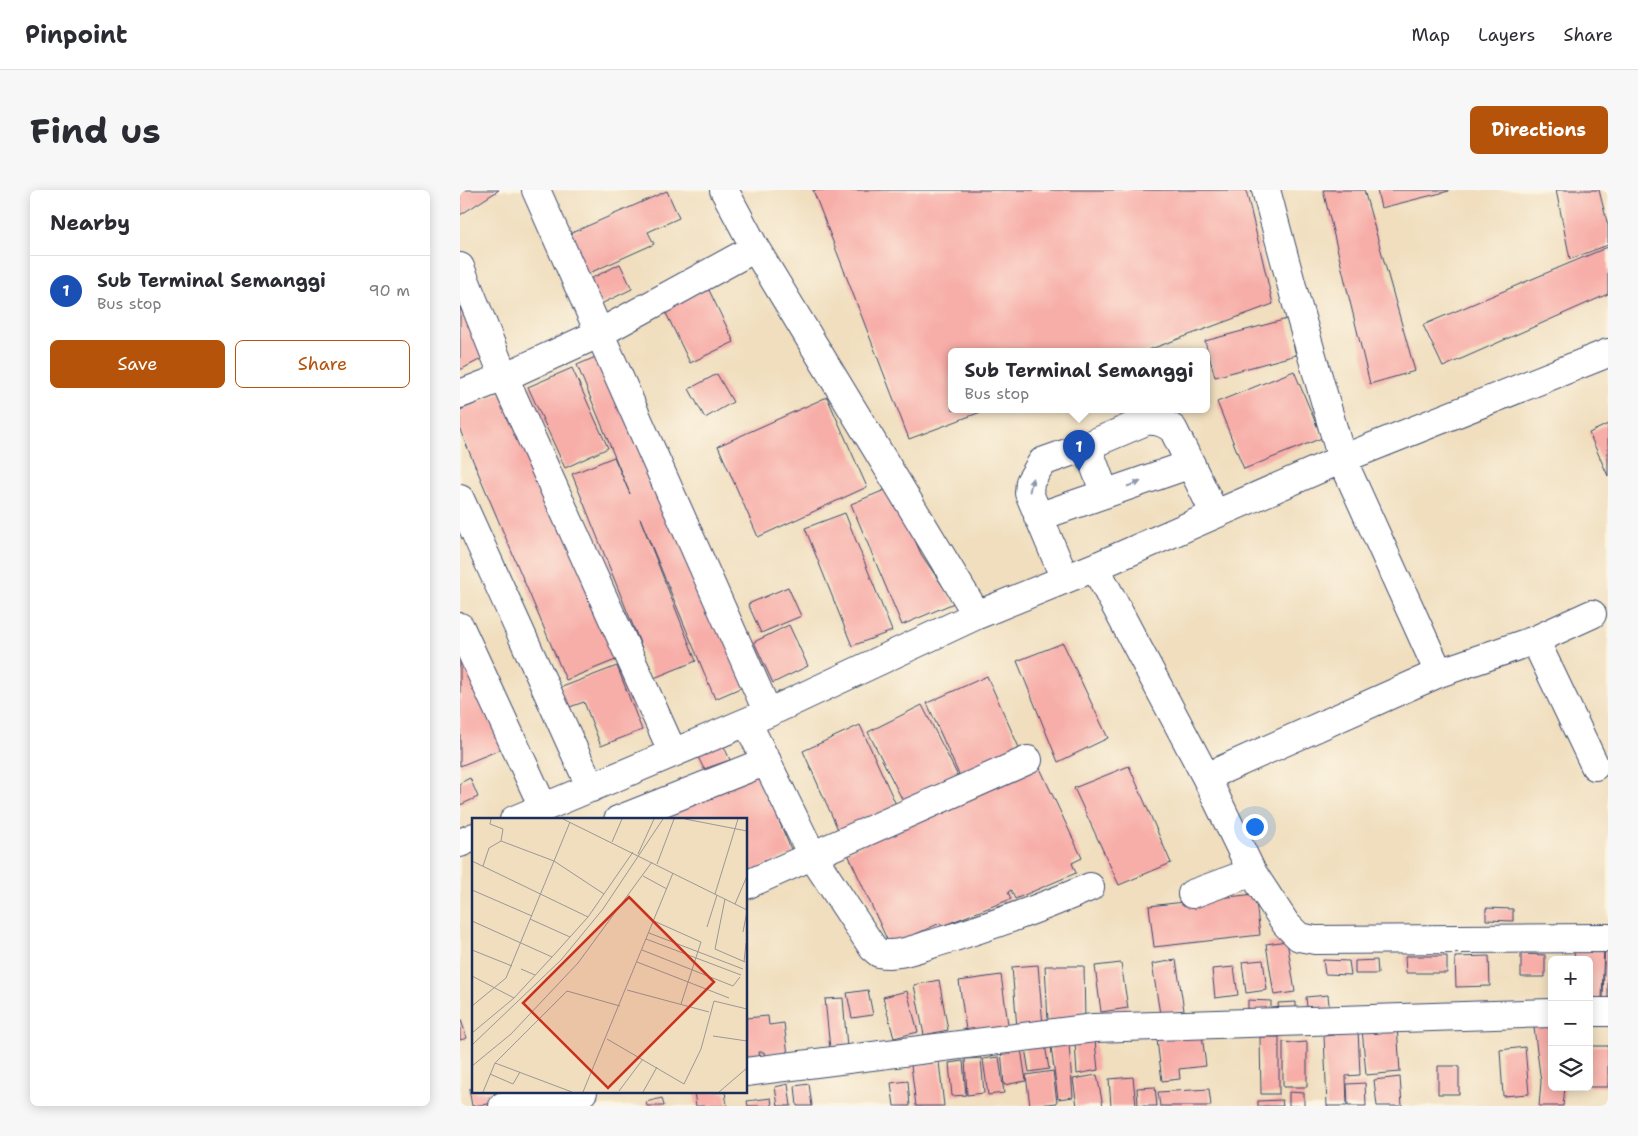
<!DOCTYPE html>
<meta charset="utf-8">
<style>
:root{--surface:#fff;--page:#f7f7f7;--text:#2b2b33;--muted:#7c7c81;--line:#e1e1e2;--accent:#b45309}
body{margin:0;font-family:"Shantell Sans",sans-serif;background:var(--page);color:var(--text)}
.controls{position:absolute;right:15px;bottom:15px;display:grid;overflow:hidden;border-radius:8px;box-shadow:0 2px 12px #0003}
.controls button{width:45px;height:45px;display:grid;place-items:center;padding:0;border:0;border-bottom:1px solid var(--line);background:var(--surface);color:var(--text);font:25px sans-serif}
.you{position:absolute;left:794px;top:636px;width:18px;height:18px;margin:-12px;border:4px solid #fff;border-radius:50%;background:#1a73e8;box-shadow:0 0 0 8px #1a73e833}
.badge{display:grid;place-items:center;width:32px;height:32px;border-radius:50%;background:var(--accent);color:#fff;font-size:16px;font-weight:700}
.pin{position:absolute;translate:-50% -41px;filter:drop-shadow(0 1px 2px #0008)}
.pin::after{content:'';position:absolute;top:26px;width:18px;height:15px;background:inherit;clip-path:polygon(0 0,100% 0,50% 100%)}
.popup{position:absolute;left:488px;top:158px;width:262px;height:65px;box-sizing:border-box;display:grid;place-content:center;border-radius:8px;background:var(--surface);filter:drop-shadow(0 1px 4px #0005);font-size:16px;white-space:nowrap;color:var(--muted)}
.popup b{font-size:19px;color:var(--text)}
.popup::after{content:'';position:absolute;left:50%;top:100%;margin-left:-10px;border:10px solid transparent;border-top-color:var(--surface)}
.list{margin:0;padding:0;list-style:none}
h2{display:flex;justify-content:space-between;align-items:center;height:65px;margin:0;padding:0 20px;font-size:21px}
h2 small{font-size:16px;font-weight:400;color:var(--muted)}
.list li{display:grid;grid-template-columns:32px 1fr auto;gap:15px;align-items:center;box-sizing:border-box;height:70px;padding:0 20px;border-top:1px solid var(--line)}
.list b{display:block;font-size:19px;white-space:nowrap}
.list p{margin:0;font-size:16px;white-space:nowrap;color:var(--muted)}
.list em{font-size:16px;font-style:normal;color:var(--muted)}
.actions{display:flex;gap:10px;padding:15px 20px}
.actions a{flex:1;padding:11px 0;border:1px solid var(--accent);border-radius:8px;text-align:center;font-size:18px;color:var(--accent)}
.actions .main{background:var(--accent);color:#fff}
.icon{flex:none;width:28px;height:28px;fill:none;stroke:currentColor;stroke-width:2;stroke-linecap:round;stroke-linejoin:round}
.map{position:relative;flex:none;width:1148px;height:916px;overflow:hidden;border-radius:8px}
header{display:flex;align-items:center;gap:30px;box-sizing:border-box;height:70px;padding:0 25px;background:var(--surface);border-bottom:1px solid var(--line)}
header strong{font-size:24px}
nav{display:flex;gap:28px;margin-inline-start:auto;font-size:18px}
.intro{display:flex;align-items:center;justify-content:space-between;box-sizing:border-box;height:120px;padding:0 30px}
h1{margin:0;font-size:35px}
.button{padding:12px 22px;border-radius:8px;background:var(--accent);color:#fff;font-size:18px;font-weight:700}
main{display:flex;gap:30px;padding:0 30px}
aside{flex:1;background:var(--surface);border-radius:8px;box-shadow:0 2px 12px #0003}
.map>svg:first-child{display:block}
</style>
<header>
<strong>Pinpoint</strong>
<nav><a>Map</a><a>Layers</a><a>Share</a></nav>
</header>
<div class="intro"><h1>Find us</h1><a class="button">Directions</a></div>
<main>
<aside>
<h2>Nearby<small></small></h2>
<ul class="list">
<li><span class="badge" style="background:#1a4fb4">1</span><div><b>Sub Terminal Semanggi</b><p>Bus stop</p></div><em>90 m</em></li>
</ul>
<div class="actions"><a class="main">Save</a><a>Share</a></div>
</aside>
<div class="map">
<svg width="1148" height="916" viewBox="0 0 1148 916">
<rect width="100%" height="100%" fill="#fcf5e5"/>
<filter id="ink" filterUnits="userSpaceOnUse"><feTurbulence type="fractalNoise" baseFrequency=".02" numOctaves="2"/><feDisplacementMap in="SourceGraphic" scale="10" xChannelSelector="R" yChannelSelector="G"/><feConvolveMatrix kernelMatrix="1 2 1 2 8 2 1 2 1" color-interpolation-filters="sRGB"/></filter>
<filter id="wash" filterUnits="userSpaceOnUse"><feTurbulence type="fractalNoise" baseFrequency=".0096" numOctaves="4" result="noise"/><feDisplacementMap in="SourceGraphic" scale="20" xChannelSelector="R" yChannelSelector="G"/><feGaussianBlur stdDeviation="1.12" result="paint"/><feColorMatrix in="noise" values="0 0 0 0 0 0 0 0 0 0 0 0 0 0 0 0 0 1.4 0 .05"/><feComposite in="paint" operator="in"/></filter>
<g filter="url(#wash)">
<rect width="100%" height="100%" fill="#f0debe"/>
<g id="blocks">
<!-- building -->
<path fill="#f7ada8" d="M 0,0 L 39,0 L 0,25 Z
M 353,0 L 786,0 L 813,114 L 683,162 L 492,162 L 492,220 L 526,220 L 449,249 Z
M 863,0 L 904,0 L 955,181 L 910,194 Z
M 917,0 L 989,0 L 989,1 L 921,18 Z
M 1096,0 L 1139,0 L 1148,36 L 1148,55 L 1110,69 Z
M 207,1 L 219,28 L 188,42 L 194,54 L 125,85 L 107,45 Z
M 1148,57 L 1148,104 L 983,177 L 963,135 Z
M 160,74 L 172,99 L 141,114 L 128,90 Z
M 248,98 L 274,152 L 230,173 L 204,119 Z
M 0,117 L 25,167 L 0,180 Z
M 827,129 L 836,165 L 755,187 L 745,151 Z
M 145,163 L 285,496 L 255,509 L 180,328 L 236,471 L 194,488 L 112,284 L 154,267 L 170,304 L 117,175 Z
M 112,178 L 148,258 L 105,278 L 68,197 Z
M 834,181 L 862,248 L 784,279 L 757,212 Z
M 257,184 L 273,212 L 245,228 L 229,199 Z
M 45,201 L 158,469 L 106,490 L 0,240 L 0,220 Z
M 367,207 L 407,297 L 298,347 L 258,256 Z
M 1148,234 L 1148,286 L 1129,243 Z
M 432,297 L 461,364 L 494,413 L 442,435 L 391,314 Z
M 385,323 L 432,441 L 392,456 L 345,338 Z
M 328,397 L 341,426 L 301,443 L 288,414 Z
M 329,435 L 348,476 L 313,493 L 294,452 Z
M 0,453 L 44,558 L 0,576 Z
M 603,453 L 648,548 L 598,572 L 557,471 Z
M 157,476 L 182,540 L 141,556 L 124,512 L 104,519 L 97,499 Z
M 527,486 L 561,562 L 501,589 L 467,513 Z
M 462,515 L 498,586 L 444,613 L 408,542 Z
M 400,535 L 438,619 L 380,644 L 343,561 Z
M 261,550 L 270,570 L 244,579 L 235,561 Z
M 578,574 L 622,668 L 612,673 L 616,683 L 555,709 L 551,700 L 548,702 L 551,709 L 482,736 L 480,733 L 430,756 L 387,662 Z
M 669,576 L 711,673 L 659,695 L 614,598 Z
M 298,581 L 333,664 L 286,683 L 286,630 L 182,630 Z
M 10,588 L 18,607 L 0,615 L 0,593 Z
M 795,704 L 800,745 L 694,757 L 689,716 Z
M 1026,718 L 1053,719 L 1053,731 L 1026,730 Z
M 827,751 L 835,802 L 814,805 L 806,754 Z
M 1145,751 L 1148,751 L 1148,809 L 1143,809 Z
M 1115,753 L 1144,754 L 1142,809 L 1129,809 L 1129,770 L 1114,770 Z
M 1061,764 L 1085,765 L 1085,787 L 1061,787 Z
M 945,766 L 987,766 L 987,783 L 946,783 Z
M 1029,766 L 1030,796 L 996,797 L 995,767 Z
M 716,770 L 724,820 L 700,824 L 692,774 Z
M 803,770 L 807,800 L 786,803 L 782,772 Z
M 863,770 L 889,771 L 891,785 L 865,784 Z
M 917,770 L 918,784 L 895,784 L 895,771 Z
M 661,773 L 668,818 L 641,822 L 635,776 Z
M 578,775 L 583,836 L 557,838 L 552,777 Z
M 585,776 L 624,776 L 625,831 L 588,831 Z
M 774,777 L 778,805 L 755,808 L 752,779 Z
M 541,785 L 549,841 L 507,847 L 499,791 Z
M 479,790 L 488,840 L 464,845 L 454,795 Z
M 408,800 L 413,825 L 392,828 L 387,803 Z
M 447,801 L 458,842 L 434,848 L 423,807 Z
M 868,805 L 870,825 L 848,827 L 846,807 Z
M 383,808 L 387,858 L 370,859 L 365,809 Z
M 788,810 L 811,811 L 811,823 L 788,823 Z
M 836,812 L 836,822 L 819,824 L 818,813 Z
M 308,826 L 309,835 L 324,833 L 329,873 L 306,875 L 304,862 L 299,862 L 301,876 L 286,878 L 286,828 Z
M 0,827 L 7,848 L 0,850 Z
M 1092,829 L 1092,897 L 1105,897 L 1103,916 L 1079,916 L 1081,892 L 1073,830 Z
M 937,835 L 940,882 L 906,885 L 902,838 Z
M 898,839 L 900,885 L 886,886 L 887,916 L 867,916 L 864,846 L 874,845 L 874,841 Z
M 742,845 L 746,876 L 719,879 L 720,889 L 702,891 L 697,850 Z
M 800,847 L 819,847 L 819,904 L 801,904 Z
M 635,851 L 638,880 L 617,884 L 615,853 Z
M 823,852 L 833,853 L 847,852 L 847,897 L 823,897 Z
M 609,854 L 613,907 L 598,909 L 591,857 Z
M 585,855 L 589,879 L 569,882 L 565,858 Z
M 1129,856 L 1148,856 L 1148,897 L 1129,897 Z
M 1065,857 L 1069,904 L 1043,906 L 1040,860 Z
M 561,859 L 566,891 L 544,895 L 541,860 Z
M 539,867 L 544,903 L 528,905 L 523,869 Z
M 521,868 L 524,903 L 507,905 L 505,869 Z
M 503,871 L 506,905 L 492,906 L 489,873 Z
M 479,872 L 484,916 L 456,916 L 451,875 Z
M 978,876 L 999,876 L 999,904 L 978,904 Z
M 593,881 L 597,913 L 570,916 L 566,885 Z
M 637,885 L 643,916 L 617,916 L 613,889 Z
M 673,887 L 676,916 L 651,916 L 649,889 Z
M 940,887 L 942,916 L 917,916 L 914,890 Z
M 448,891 L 450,916 L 434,916 L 431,893 Z
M 905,893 L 906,916 L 888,916 L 887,894 Z
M 328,894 L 331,916 L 318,916 L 315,897 Z
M 349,894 L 352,916 L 337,916 L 335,896 Z
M 695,897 L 697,916 L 678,916 L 677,898 Z
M 14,898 L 14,902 L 34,902 L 36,913 L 12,916 L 9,899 Z
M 749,899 L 751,916 L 700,916 L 698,902 Z
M 234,902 L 265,902 L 267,916 L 236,916 Z
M 829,902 L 844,903 L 844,916 L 829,916 Z
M 202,908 L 204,916 L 187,916 L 186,912 Z
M 311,908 L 312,916 L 288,916 L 287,911 Z
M 822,910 L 823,916 L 798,916 L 798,911 Z"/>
</g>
</g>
<g filter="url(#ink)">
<use href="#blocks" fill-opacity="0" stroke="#3b496c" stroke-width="1"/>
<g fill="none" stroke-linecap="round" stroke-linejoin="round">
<defs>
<path id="minor" d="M 76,0 L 308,523
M 264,0 L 295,58 L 517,425
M 806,0 L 834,104 L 882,269 L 979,483
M 0,77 L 44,187 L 213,563
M 0,204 L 44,187 L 140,143 L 295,58
M 627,256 L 645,304
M 0,309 L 131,598
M 578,327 L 731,274
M 635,377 L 746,587 L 792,682 L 826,734 L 839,747 L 855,750 L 1148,748
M 605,389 L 569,303 L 570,292 L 582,272 L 627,256 L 686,231 C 698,230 704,233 713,239 L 755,324
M 0,437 L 83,617
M 1075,450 L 1135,576
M 287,532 L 353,667 L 413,758 L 419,763 C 438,767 457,758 475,753 C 528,737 579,719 630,697
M 746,587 L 979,483 L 1075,450 L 1132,424
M 54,630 L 308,523 L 517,425 L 635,377 L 882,269 L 1148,163
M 158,630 L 307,571
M 0,653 L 14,647
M 286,695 L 568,570
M 732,704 L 792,682
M 1129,822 L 1148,822
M 286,882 L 634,838 L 1092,823
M 43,916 L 123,902"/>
</defs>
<!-- minor casing -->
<use href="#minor" stroke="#3b496c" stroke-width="30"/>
<!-- minor -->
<use href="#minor" stroke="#fff" stroke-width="28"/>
</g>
<!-- one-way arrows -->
<defs><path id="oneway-solid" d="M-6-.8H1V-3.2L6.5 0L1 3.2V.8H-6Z" transform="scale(1.25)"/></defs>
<g fill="#8d97ae">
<use href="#oneway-solid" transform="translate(674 294) rotate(-19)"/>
<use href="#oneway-solid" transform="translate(571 295) rotate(-78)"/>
</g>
</g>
<!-- overview -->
<g transform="translate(12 628)">
<rect width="275" height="275" fill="#f0debe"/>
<path fill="none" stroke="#9b9898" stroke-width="1" d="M 91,1 L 275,92M 213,1 L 275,13M 29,23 L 82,43 L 132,76M 140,24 L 150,1M 166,36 L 182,1M 0,43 L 116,99M 185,46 L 202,1M 11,48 L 17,30 L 29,23 L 31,11 L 18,6 L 19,1M 171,58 L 195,71M 0,72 L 60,98M 243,76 L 266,1M 253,81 L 243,131 L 273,144M 263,86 L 275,58M 58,101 L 98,119M 0,103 L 80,139 L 42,180 L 0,215M 182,103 L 229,124 L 209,186M 235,109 L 245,77M 271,114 L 275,93M 177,115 L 271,151M 174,121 L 269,157M 0,132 L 40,148M 170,132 L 261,168 L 268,159M 80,139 L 116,99 L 161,34M 165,144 L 257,180M 272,144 L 274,125M 49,151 L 63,157M 0,158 L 42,180M 155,172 L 237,194M 0,188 L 34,160 L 98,4M 241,218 L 275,223M 135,221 L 212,266 L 229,231 L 242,183 L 275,191M 0,227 L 89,142 L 131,91 L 191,1M 23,245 L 95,173 L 148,188M 0,248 L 39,216 L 106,145 L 180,44M 18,256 L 41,266 L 48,254M 147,273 L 171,241M 11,274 L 23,245 L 100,274M 111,274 L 201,55M 171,274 L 185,249M 247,274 L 275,250"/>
<path fill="#c8321e" fill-opacity="0.15" stroke="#c8321e" stroke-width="2.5" d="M 157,79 L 242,164 L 136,270 L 51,185 Z"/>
<rect width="275" height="275" fill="none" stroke="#1b2f5e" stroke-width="2.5"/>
</g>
</svg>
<div class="controls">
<button>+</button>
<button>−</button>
<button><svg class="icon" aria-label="layers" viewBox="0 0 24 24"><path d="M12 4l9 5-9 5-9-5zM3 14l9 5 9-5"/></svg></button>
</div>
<div class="you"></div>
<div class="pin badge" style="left:619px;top:281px;background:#1a4fb4">1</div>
<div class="popup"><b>Sub Terminal Semanggi</b>Bus stop</div>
</div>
</main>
